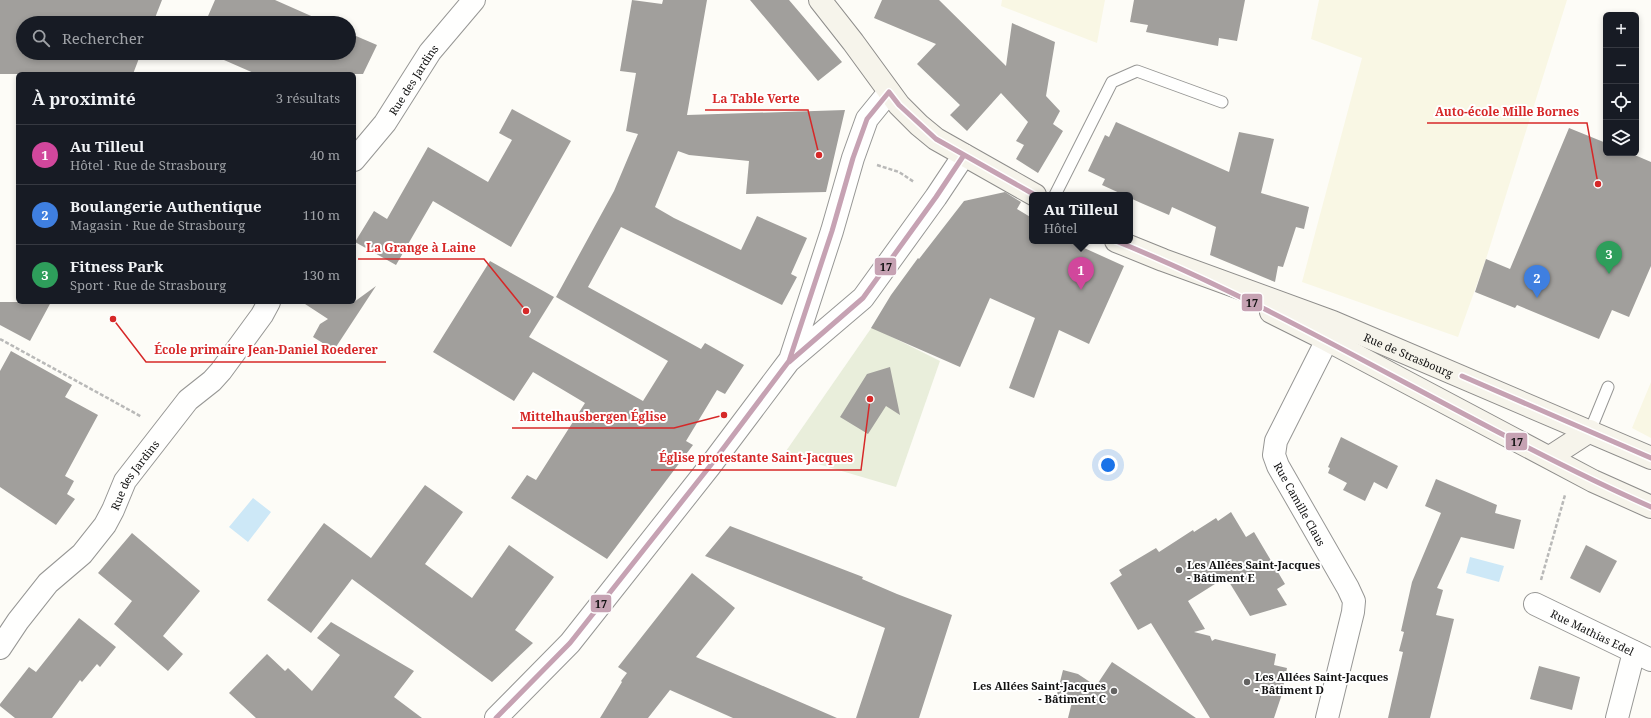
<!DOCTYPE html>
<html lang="fr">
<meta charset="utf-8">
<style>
:root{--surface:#171b24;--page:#242831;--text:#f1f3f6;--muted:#9ea1a6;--line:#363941;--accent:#7c3aed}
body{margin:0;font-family:"Noto Serif",serif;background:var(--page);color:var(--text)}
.controls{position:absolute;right:12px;top:12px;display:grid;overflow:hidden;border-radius:6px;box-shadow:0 2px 6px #0003}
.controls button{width:36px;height:36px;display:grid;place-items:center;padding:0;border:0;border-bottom:1px solid var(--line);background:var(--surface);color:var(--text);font:20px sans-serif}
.you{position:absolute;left:1108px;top:465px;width:14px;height:14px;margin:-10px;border:3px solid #fff;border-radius:50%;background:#1a73e8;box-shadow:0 0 0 6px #1a73e833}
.badge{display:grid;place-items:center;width:26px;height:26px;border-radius:50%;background:var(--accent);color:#fff;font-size:13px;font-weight:700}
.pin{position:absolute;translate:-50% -33px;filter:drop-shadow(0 1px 2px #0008)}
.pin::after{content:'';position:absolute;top:21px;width:14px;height:12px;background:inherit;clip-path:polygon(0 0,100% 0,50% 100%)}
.popup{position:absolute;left:1029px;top:192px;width:104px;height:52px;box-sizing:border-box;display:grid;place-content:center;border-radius:6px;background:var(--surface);filter:drop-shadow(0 1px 3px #0005);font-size:13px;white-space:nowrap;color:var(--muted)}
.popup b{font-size:15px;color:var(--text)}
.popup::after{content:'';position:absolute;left:50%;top:100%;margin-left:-8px;border:8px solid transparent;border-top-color:var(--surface)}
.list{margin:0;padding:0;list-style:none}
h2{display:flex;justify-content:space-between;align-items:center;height:52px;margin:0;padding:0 16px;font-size:17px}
h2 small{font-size:13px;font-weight:400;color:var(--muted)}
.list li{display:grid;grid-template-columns:26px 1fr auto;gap:12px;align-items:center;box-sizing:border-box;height:60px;padding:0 16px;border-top:1px solid var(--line)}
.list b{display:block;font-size:15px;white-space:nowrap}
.list p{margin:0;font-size:13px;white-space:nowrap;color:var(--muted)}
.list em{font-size:13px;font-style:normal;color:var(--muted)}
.icon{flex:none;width:22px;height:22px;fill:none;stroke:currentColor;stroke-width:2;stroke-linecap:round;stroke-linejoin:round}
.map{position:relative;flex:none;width:1651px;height:718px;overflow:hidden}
.search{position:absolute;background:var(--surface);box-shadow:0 2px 6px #0003;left:16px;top:16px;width:340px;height:44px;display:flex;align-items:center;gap:10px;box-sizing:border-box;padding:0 14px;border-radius:22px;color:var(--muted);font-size:15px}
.panel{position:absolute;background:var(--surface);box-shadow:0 2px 6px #0003;left:16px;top:72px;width:340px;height:232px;border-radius:6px}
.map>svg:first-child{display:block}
</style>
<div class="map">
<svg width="1651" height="718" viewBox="0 0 1651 718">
<rect width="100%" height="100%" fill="#fdfcf7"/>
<!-- farmland -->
<path fill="#f9f7e4" d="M 1002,0 L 1105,0 L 1097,43 L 1001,6 Z
M 1319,0 L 1567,0 L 1486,259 L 1458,337 L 1302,282 L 1362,58 L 1311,39 Z
M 1651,382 L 1651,438 L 1632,428 Z"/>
<!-- cemetery -->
<path fill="#e9eedb" d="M 872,327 L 940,361 L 896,487 L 784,454 Z"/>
<!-- water -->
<path fill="#cde8f7" d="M 253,498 L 271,512 L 248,542 L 229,527 Z
M 1470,557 L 1504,566 L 1499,582 L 1466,573 Z"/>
<!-- building -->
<path fill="#a19f9c" d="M 0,0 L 162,0 L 153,23 L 23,23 L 23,53 L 141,53 L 133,74 L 0,74 Z
M 215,0 L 275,0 L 327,23 L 205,23 Z
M 632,0 L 662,4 L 663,0 L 707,0 L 687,115 L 845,110 L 826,192 L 746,194 L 749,161 L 689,155 L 678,151 L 655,207 L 674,218 L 741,250 L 757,216 L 807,238 L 791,274 L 797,277 L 782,305 L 621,227 L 588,287 L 701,349 L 705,343 L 744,365 L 725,394 L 717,390 L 686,441 L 693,445 L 607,559 L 511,498 L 527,475 L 536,480 L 585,403 L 533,372 L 514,401 L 433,352 L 490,261 L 554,297 L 529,337 L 643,401 L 668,361 L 556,297 L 614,191 L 638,134 L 626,131 L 636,73 L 620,71 Z
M 750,0 L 789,0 L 842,62 L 818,81 Z
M 882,0 L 939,0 L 1006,66 L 1012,23 L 1055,42 L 1046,96 L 1060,111 L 1053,124 L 1063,131 L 1038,173 L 1016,159 L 1024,145 L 1016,141 L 1028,122 L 1001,93 L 967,131 L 950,115 L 960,105 L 917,64 L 936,44 L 874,18 Z
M 1134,0 L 1245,0 L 1237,41 L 1219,38 L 1218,46 L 1146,32 L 1148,25 L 1130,22 Z
M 349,33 L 377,45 L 363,74 L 256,74 L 208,53 L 349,53 Z
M 512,109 L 571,141 L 511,247 L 433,201 L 396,265 L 355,242 L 374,211 L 387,219 L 428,147 L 488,182 L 512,140 L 499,133 Z
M 1116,122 L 1229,172 L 1239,132 L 1274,139 L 1261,193 L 1309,207 L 1304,229 L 1296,227 L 1283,267 L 1278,266 L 1275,282 L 1210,255 L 1216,227 L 1172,207 L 1169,215 L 1141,203 L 1130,198 L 1130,195 L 1124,195 L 1102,185 L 1105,179 L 1088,171 L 1105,135 L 1109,137 Z
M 1569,128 L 1606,143 L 1606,153 L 1630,153 L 1651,162 L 1651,266 L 1629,317 L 1612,310 L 1599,339 L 1517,305 L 1515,308 L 1475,292 L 1486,259 L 1510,269 Z
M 1005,192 L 1021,202 L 1017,209 L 1032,218 L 1032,241 L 1072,241 L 1082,247 L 1124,266 L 1089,344 L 1059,330 L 1034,398 L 1009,388 L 1035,318 L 990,298 L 960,367 L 871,328 L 891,295 L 918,258 L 919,259 L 964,201 Z
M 376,286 L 334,350 L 313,337 L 320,324 L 328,319 L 302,302 L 354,302 Z
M 0,302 L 51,302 L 30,341 L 0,325 Z
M 11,351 L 72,385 L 65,397 L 98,415 L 65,476 L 74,481 L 67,494 L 75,499 L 56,525 L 0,487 L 0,371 Z
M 890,367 L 900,415 L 886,406 L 868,434 L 840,417 L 867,374 Z
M 1341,437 L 1398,466 L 1387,489 L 1374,482 L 1365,501 L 1343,490 L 1347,483 L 1328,473 L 1330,468 L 1328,467 Z
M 1436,479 L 1497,505 L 1495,513 L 1521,520 L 1514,549 L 1461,537 L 1437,588 L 1443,590 L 1436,615 L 1454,619 L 1430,718 L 1388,718 L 1403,652 L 1399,651 L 1404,632 L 1401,631 L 1412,582 L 1441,513 L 1425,506 Z
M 425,485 L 463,512 L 425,564 L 472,598 L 509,545 L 554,577 L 515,630 L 533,643 L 492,682 L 352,579 L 311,633 L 267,600 L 324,523 L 371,558 Z
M 1231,512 L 1246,537 L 1254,532 L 1285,584 L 1277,589 L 1287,605 L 1250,616 L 1226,577 L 1188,601 L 1205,629 L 1194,632 L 1210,636 L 1212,641 L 1215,639 L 1276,654 L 1274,665 L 1287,668 L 1281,697 L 1274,718 L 1210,718 L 1151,623 L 1138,630 L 1110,583 L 1122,575 L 1119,570 L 1156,548 L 1159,552 L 1193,530 L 1194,532 L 1216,518 L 1218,521 Z
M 730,526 L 863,577 L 862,579 L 897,594 L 952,615 L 919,718 L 856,718 L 885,628 L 705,556 Z
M 132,533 L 200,591 L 163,636 L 183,654 L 168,671 L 114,624 L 132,601 L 98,573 Z
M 1586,545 L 1617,561 L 1600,593 L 1570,578 Z
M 692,573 L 735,608 L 696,657 L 837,718 L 733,718 L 670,690 L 648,718 L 600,718 L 622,682 L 621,681 L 627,673 L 618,667 Z
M 79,618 L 116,647 L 100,667 L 97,664 L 82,682 L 80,680 L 52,718 L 15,718 L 0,706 L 0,704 L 29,667 L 36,672 Z
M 331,622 L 414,671 L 394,697 L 422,718 L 256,718 L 229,693 L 267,654 L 285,671 L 288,668 L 312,691 L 340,655 L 317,638 Z
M 1112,662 L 1147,685 L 1196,718 L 1068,718 L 1072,702 L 1056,698 L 1063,670 L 1078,674 L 1096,686 Z
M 1539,666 L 1580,677 L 1572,710 L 1530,699 Z"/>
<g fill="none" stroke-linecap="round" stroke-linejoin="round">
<defs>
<path id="service" d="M 1055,195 L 1112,82 L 1137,71 L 1222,102
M 1590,431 L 1608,387"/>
<g id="minor">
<path id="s1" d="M 354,160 L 385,123 L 430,52 L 474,0"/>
<path id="s2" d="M 1535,604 L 1651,660"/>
<path id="s3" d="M 0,648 L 18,621 L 48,583 L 82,554 L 105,525 L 113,510 L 125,481 L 188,400 L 212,381 L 221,371 L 262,315 L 269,302"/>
<path d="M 1327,718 L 1353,612 L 1354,601 L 1348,588 L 1278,466 L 1274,455 L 1276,441 L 1327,340"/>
<path d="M 1617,718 L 1634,652"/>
</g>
<path id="tertiary" d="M 790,360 L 832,231 L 853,158 L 867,119 L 889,92
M 496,718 L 570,643 L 710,466 L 789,361 L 863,298 L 936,197 L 964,155"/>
<g id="secondary">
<path d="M 820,0 L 853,42 L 899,105 L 919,125 L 936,139 L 1035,195"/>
<path id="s4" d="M 1116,241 L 1163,260 L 1333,322 L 1651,458"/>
<path d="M 1271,312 L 1327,340 L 1593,481 L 1651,507"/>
<path d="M 1550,457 L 1590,431"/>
</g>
</defs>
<!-- service casing -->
<use href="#service" stroke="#979795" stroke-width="13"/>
<!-- minor casing -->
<use href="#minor" stroke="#979795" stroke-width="24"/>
<!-- tertiary casing -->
<use href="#tertiary" stroke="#979795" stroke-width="24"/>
<!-- secondary casing -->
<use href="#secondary" stroke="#8e8d8b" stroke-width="24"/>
<!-- path -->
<path stroke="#b9b9b8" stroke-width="2.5" stroke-dasharray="4 2" stroke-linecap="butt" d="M 877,165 L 899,172 L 914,182
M 0,339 L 142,417
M 1541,580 L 1565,495"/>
<!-- service -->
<use href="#service" stroke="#fffffe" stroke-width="11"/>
<!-- minor -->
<use href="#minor" stroke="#fffffe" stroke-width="22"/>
<!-- tertiary -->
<use href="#tertiary" stroke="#fffffe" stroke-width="22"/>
<!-- secondary -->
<use href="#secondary" stroke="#f6f4eb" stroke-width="22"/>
<defs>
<path id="bus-1" d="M 1116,241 C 1301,316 1469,426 1651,507
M 789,362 L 863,298 L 936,197 L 964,155
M 1462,376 L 1651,458
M 496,718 L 570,643 L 710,466 L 789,361 L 832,231 L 853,158 L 867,119 L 889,92 L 899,105 L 936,139 L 1035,195"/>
</defs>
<!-- bus-1 casing -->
<use href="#bus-1" stroke="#fff" stroke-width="8"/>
<!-- bus-1 -->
<use href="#bus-1" stroke="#c6a2b3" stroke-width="5"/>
</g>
<!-- markers -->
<g fill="#646362" stroke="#fff" stroke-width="1.5">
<circle cx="1179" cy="570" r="4"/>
<circle cx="1247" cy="682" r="4"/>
<circle cx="1114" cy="691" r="4"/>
</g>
<g text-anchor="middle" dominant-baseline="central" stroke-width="4" stroke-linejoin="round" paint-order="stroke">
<!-- street labels -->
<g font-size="11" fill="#111" stroke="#fff">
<text stroke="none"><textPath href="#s1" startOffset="100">Rue des Jardins</textPath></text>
<text stroke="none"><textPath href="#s4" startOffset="314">Rue de Strasbourg</textPath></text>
<text stroke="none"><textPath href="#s3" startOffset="221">Rue des Jardins</textPath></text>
<text transform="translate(1300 504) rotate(61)">Rue Camille Claus</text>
<text stroke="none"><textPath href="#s2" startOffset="64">Rue Mathias Edel</textPath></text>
</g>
<!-- poi labels -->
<g font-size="11" font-weight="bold" fill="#111" stroke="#fff" text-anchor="start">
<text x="1187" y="564">Les Allées Saint-Jacques<tspan x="1187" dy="13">- Bâtiment E</tspan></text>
<text x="1255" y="676">Les Allées Saint-Jacques<tspan x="1255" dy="13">- Bâtiment D</tspan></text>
<text x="1106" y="685" text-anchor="end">Les Allées Saint-Jacques<tspan x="1106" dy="13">- Bâtiment C</tspan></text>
</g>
</g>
<!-- callouts -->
<path fill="none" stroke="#d62828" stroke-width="1.5" d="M819 155L808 110H705M1598 184L1587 123H1427M526 311L484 259H358M113 319L146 362H386M724 415L674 428H512M870 399L861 470H651"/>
<g fill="#d62828" stroke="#fff" stroke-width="1.5">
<circle cx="819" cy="155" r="4"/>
<circle cx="1598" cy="184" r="4"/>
<circle cx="526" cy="311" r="4"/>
<circle cx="113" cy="319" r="4"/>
<circle cx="724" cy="415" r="4"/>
<circle cx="870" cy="399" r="4"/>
</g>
<g font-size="12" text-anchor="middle" font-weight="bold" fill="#d62828" stroke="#fff" stroke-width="4" stroke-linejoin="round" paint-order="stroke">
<text x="756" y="103">La Table Verte</text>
<text x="1507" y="116">Auto-école Mille Bornes</text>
<text x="421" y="252">La Grange à Laine</text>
<text x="266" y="354">École primaire Jean-Daniel Roederer</text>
<text x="593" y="421">Mittelhausbergen Église</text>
<text x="756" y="462">Église protestante Saint-Jacques</text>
</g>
<g stroke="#fff" stroke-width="1.5">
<rect x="874" y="257" width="23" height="19" rx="4" fill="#c6a2b3"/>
<rect x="1241" y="293" width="22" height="19" rx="4" fill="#c6a2b3"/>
<rect x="1505" y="432" width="23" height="19" rx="4" fill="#c6a2b3"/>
<rect x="590" y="594" width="22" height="19" rx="4" fill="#c6a2b3"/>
</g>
<g font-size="11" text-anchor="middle" font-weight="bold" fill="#111">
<text x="886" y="271">17</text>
<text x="1252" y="307">17</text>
<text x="1517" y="446">17</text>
<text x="601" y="608">17</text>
</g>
</svg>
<div class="controls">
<button>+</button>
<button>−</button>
<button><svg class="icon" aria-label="locate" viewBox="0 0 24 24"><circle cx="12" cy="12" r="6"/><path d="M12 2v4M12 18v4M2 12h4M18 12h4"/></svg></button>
<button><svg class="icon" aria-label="layers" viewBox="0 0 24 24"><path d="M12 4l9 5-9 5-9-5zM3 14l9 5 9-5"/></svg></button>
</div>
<div class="you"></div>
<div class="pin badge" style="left:1081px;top:290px;background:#d1479c">1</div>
<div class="popup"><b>Au Tilleul</b>Hôtel</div>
<div class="pin badge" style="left:1537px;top:298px;background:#3f7fe0">2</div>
<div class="pin badge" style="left:1609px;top:274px;background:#2e9e5b">3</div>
<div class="search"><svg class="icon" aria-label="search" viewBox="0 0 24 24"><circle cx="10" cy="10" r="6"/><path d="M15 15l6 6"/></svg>Rechercher</div>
<section class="panel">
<h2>À proximité<small>3 résultats</small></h2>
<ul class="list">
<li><span class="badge" style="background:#d1479c">1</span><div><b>Au Tilleul</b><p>Hôtel · Rue de Strasbourg</p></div><em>40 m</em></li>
<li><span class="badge" style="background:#3f7fe0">2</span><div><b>Boulangerie Authentique</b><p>Magasin · Rue de Strasbourg</p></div><em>110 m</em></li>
<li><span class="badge" style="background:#2e9e5b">3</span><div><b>Fitness Park</b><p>Sport · Rue de Strasbourg</p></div><em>130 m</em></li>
</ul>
</section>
</div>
